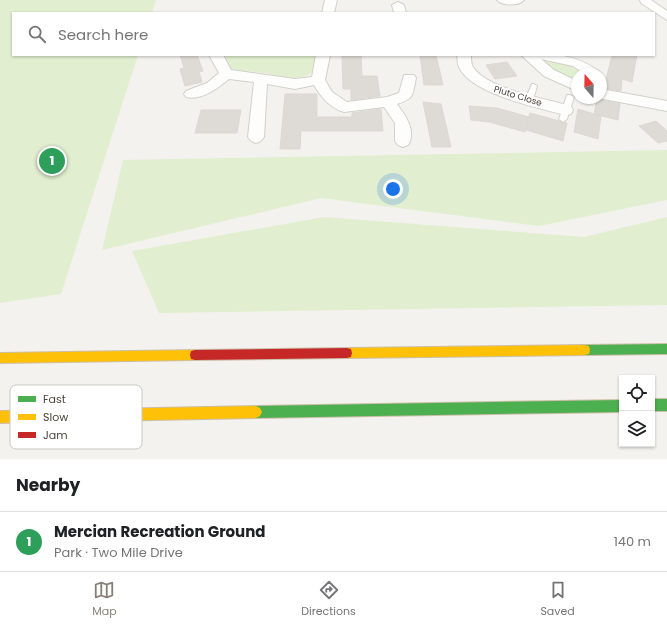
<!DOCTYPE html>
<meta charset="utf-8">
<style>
:root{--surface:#fff;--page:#f2f2f2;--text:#202124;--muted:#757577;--line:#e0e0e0;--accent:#868178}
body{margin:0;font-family:Poppins,sans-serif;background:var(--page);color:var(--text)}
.controls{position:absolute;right:12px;bottom:12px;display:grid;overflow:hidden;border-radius:0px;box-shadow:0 1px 3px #0004}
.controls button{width:36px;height:36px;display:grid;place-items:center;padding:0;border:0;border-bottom:1px solid var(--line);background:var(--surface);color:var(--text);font:20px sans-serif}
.compass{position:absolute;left:571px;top:68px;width:36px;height:36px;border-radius:50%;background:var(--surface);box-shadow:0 1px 3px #0004;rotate:340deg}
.you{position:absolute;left:393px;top:189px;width:14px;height:14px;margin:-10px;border:3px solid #fff;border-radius:50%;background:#1a73e8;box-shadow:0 0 0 6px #1a73e833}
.badge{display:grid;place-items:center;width:26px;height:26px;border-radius:50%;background:var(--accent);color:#fff;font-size:13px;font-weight:700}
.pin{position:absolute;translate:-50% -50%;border:2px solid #fff;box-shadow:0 1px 4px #0006}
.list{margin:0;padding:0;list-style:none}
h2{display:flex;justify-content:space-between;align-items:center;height:52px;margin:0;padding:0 16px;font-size:17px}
h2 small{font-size:13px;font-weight:400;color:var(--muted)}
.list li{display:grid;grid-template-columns:26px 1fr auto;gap:12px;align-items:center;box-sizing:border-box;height:60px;padding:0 16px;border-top:1px solid var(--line)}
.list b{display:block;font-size:15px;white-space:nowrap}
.list p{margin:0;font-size:13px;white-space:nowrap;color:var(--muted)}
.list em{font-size:13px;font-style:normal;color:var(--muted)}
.icon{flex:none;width:22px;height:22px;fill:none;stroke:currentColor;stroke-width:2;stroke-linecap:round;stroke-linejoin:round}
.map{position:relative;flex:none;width:667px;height:459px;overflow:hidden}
.search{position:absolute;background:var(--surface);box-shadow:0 1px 3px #0004;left:12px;right:12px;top:12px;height:44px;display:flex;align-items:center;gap:10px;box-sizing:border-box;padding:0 14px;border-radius:0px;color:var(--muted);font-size:15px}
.sheet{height:112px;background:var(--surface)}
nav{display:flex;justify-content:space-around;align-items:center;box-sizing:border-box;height:56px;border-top:1px solid var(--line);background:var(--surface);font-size:11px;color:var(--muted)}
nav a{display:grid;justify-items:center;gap:2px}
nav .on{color:var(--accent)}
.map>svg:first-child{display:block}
</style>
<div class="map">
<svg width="667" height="459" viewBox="0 0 667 459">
<rect width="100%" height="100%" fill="#f4f2ee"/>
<!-- green -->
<path fill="#e1eecf" d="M 0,0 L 156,0 L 152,13 L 13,13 L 13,55 L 138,55 L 61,294 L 0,303 Z
M 318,55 L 312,72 L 307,76 L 293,78 L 257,72 L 233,70 L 230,67 L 223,56 Z
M 541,59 L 568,65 L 586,74 L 577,74 L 577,82 L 553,71 Z
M 667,150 L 667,200 L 539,226 L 321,198 L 102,250 L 123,160 Z
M 324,217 L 584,237 L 667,217 L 667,305 L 159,313 L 132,251 Z"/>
<!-- building -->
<path fill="#dedbd6" stroke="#dcd9d4" d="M 180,55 L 197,55 L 203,71 L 199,72 L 202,82 L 185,86 L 180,69 L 184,68 Z
M 342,55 L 361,55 L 362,76 L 377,76 L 380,96 L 351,100 L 351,89 L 343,89 Z
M 420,55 L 436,55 L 443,85 L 424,85 Z
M 612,55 L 637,55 L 632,82 L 622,79 L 621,91 L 604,88 Z
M 507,62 L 517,76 L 495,79 L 486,65 Z
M 285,94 L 317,94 L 317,117 L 352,117 L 352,113 L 381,109 L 383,131 L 301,131 L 300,149 L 280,149 Z
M 597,99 L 620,104 L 618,120 L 594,114 Z
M 423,102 L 441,104 L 451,147 L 432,147 Z
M 469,106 L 497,108 L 529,117 L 525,132 L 489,122 L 471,120 Z
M 578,109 L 601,116 L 598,139 L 574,132 Z
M 201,110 L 241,110 L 237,133 L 195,133 Z
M 530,113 L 567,123 L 563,141 L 526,130 Z
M 656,121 L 667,131 L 667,141 L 658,143 L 639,126 Z"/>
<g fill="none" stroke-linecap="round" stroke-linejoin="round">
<defs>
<path id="lane" d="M 532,84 L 534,84 L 537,86 L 533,100 L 529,102 L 525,100 Z
M 567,95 L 570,95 L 574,97 L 567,119 L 563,122 L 559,119 Z"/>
<path id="street" d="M 325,0 L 337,0 L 334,13 L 322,13 Z
M 497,0 L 524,0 C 519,6 502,6 497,0 Z
M 640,0 L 651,0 L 667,11 L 667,20 L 641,3 Z
M 398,2 L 404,5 L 406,13 L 394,13 L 392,5 Z
M 209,55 L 223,55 L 231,70 L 295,79 L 312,77 L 316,55 L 330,55 L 325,80 L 332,92 L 347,102 L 387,97 L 399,93 L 404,75 L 414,75 L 416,78 C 412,96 415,98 397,104 C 405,115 417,131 408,145 L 403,147 L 398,145 L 395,141 L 395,123 L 384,107 L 344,112 C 330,108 321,97 314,85 L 295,89 L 267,84 L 264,137 L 261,141 L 256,143 L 251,141 L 248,137 L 254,82 L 229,79 C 218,88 201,101 186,97 L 184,94 L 186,91 L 207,83 L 219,73 Z
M 457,55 L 471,55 C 471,59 471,64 473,67 C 487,89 546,99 571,106 L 573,110 L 571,114 L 566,115 C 539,108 471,94 459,67 C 457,64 458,59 457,55 Z
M 521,55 C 555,55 570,52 599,71 L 601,74 L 585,74 L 573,66 L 541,59 L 554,70 L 577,81 L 577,91 L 544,76 Z
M 601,89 L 667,101 L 667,111 L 598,98 L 601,98 Z"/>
<path id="fast" d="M 667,344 L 667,354 L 585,355 L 581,354 L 580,350 L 581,346 L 585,345 Z
M 652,399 L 667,399 L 667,411 L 652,411 Z
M 622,400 L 622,412 L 256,418 L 252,416 L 250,412 L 252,408 L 256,406 Z"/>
<path id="slow" d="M 585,345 L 589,346 L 590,350 L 589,354 L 585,355 L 347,358 L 343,357 L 342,353 L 343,349 L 347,348 Z
M 195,350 L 199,351 L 200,355 L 199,359 L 195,360 L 0,363 L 0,353 Z
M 256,406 L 260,408 L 262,412 L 260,416 L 256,418 L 0,423 L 0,411 Z"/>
<path id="jam" d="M 347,348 L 351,349 L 352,353 L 351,357 L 347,358 L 195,360 L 191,359 L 190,355 L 191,351 L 195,350 Z"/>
</defs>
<!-- lane casing -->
<use href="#lane" stroke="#d2d0cb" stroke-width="2"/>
<!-- street casing -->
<use href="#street" stroke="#d2d0cb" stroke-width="2"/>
<!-- fast casing -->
<use href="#fast" stroke="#ccbfa9" stroke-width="2"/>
<!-- slow casing -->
<use href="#slow" stroke="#ccbfa9" stroke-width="2"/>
<!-- jam casing -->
<use href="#jam" stroke="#ccbfa9" stroke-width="2"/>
<!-- lane -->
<use href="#lane" fill="#fdfdfc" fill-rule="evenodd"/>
<!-- street -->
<use href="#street" fill="#fdfdfc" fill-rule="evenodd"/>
<!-- fast -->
<use href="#fast" fill="#4caf50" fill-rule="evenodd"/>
<!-- slow -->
<use href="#slow" fill="#ffc107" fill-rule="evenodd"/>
<!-- jam -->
<use href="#jam" fill="#c62828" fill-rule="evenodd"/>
</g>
<g text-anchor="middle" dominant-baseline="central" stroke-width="3.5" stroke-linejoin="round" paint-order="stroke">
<!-- far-street labels -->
<g font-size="9" fill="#4b4439" stroke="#fff">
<text transform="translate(518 96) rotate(17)">Pluto Close</text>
</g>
</g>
<!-- legend -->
<rect x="10" y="385" width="132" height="64" rx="6" fill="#fff" stroke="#c9c7c4" stroke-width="1"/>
<rect x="18" y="396" width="18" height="6" fill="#4caf50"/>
<rect x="18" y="414" width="18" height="6" fill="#ffc107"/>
<rect x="18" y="432" width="18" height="6" fill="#c62828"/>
<g font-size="11" fill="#4b4439">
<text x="43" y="403">Fast</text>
<text x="43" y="421">Slow</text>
<text x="43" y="439">Jam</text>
</g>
</svg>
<div class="controls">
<button><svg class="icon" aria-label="locate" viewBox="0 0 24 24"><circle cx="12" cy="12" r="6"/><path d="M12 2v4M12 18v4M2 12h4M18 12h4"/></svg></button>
<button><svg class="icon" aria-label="layers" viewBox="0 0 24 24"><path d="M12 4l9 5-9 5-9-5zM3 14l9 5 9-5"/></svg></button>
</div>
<svg class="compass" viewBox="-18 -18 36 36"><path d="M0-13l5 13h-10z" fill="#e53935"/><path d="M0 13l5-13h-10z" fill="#757577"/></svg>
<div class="you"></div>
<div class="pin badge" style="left:52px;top:161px;background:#2e9e5b">1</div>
<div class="search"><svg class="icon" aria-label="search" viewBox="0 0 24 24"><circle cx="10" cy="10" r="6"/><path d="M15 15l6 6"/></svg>Search here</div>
</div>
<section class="sheet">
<h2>Nearby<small></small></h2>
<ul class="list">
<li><span class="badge" style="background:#2e9e5b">1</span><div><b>Mercian Recreation Ground</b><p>Park · Two Mile Drive</p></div><em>140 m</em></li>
</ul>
</section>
<nav>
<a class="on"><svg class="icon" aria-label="map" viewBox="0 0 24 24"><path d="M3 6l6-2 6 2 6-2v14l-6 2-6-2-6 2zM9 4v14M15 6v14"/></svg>Map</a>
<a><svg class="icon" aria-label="directions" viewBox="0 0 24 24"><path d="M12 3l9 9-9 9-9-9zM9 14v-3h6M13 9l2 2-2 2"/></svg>Directions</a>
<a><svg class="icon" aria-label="saved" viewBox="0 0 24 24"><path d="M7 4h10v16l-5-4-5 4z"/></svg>Saved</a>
</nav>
